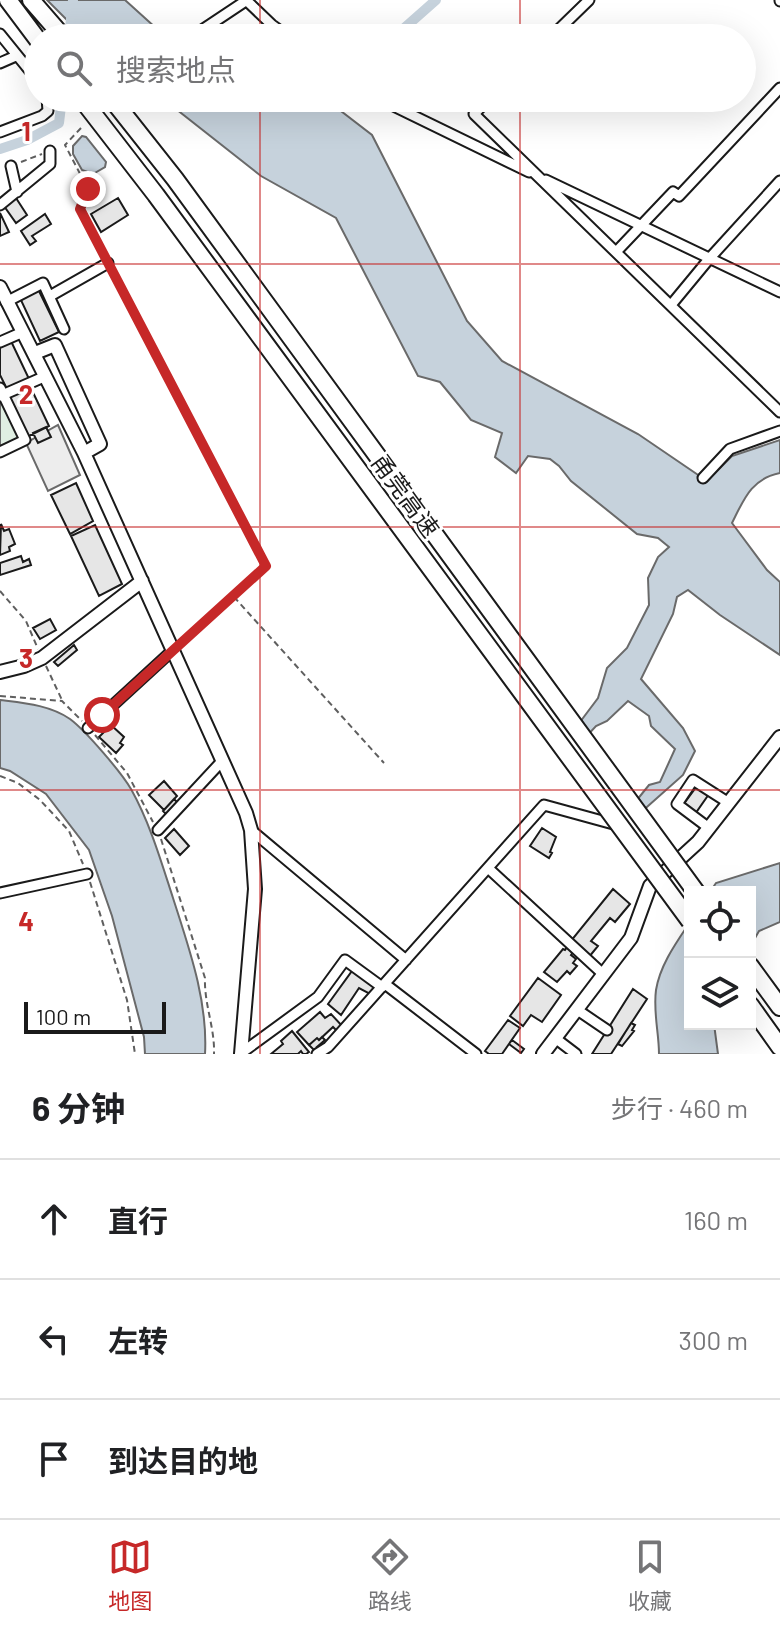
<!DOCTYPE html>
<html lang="zh">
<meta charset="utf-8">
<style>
:root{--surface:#fff;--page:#f6f6f6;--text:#202124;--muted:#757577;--line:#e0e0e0;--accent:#c62828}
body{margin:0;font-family:Barlow,"Noto Sans SC",sans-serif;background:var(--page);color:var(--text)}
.controls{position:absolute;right:24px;bottom:24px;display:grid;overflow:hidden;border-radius:0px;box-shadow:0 8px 32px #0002}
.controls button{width:72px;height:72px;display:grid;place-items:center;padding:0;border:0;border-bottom:2px solid var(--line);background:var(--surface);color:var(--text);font:40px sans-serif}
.scale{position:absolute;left:24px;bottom:20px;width:142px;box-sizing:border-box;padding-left:8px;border:4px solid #1a1a1a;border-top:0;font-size:22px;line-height:28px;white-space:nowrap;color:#1a1a1a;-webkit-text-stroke:6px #fff;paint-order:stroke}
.stop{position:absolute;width:24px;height:24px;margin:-18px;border:6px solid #c62828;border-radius:50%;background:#fff}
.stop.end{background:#c62828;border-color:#fff;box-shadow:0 2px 8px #0008}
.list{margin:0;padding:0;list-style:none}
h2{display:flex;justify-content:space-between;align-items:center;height:104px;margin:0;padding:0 32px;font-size:34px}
h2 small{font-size:26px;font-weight:400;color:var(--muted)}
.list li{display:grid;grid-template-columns:52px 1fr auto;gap:24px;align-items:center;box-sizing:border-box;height:120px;padding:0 32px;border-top:2px solid var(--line)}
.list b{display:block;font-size:30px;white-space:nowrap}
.list em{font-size:26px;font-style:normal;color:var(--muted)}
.icon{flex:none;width:44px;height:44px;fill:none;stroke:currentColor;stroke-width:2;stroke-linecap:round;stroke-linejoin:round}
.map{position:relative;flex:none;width:780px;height:1054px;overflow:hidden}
.search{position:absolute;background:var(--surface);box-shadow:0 8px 32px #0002;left:24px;right:24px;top:24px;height:88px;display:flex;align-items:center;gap:20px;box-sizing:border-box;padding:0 28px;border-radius:44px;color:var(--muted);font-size:30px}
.sheet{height:464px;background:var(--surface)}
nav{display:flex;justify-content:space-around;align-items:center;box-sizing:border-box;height:112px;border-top:2px solid var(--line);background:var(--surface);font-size:22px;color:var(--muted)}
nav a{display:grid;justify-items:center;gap:4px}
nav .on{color:var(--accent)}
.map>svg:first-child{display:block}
</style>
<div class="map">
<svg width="780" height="1054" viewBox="0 0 780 1054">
<rect width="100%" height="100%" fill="#fff"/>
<!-- green -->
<path fill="#e0efe3" stroke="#6a6a6a" stroke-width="2" d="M 2,398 L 21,438 L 0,448 L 0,399 Z"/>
<!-- parking -->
<path fill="#ededed" stroke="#6a6a6a" stroke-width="2" d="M 58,425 L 80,475 L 48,491 L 26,443 Z"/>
<!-- water -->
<path fill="#c6d2dc" stroke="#6a6a6a" stroke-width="2" d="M 47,0 L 125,0 L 167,38 L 85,38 Z
M 162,98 L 324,98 L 372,135 L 467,321 L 502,361 L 638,434 L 707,481 L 732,456 L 780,440 L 780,473 C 751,479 744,499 732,523 L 767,570 L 780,582 L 780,655 L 720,615 L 688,590 L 677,597 L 673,614 L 641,679 L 683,728 L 695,751 L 683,775 L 639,814 L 632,806 L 649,785 L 660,782 L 675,749 L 651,726 L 649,716 L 628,701 L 607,721 L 596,726 L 584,739 L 577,726 L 598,698 L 607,668 L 627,648 L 649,605 L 648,578 L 658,557 L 669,547 L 658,538 L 637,534 L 571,481 L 559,466 L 550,459 L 528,456 L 516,473 L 495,457 L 502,433 L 471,420 L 440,382 L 418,376 L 336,218 L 261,176 Z
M 82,136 L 86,137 L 106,162 L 105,167 L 93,174 L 82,170 L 73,154 L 73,146 Z
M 0,700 C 24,703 50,705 70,719 C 86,731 121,772 131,789 C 150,823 161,861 173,898 C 189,948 208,1001 205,1054 L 145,1054 L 144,1037 L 112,916 L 89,850 L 46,794 L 10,771 L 0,768 Z
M 780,863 L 780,922 L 759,931 L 750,947 L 750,892 L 710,892 L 716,883 Z
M 690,922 L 690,1024 L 714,1024 L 718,1054 L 659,1054 C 659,1033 653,1012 656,990 C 660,965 676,943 690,922 Z"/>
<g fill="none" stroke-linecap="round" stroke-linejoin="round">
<!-- canal -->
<path stroke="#c6d2dc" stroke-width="10" d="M 69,38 L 73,0
M 393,38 L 436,0
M 0,149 L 27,140 L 59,123 L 62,98"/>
</g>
<!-- building -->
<path fill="#e6e6e6" stroke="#1a1a1a" stroke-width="2" d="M 16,198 L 27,215 L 16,223 L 4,206 Z
M 118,198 L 128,215 L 101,232 L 91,214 Z
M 0,213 L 9,232 L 0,236 Z
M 45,214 L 51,224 L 32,236 L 36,241 L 30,245 L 21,231 Z
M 38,289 L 59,332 L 40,341 L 20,298 Z
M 10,339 L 30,381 L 8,391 L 0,375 L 0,344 Z
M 29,384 L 49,426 L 27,437 L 6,395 Z
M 46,427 L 51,437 L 38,443 L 33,433 Z
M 76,483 L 93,521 L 70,534 L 51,495 Z
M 1,524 L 4,531 L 9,529 L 15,544 L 9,547 L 10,551 L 0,555 Z
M 95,525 L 122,584 L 99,596 L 71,536 Z
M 21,556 L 23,562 L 29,559 L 31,565 L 0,575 L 0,563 Z
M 50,619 L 56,630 L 40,639 L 33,628 Z
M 74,645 L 77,650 L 58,666 L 54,662 Z
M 111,725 L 124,737 L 120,743 L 123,745 L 116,753 L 99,737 Z
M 164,781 L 177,796 L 164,810 L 149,795 Z
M 697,786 L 709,794 L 695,814 L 683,805 Z
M 174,799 L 179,804 L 168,816 L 163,811 Z
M 542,828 L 556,837 L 550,852 L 552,853 L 549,858 L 530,846 Z
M 174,829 L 189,846 L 180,855 L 165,838 Z
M 613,889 L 630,904 L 615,922 L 610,918 L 591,941 L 598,946 L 589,957 L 570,942 Z
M 568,946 L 574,951 L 571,955 L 576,959 L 573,963 L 577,966 L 570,974 L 567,971 L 557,982 L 544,972 L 563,949 L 565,950 Z
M 352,971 L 379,990 L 370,994 L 359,988 L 341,1015 L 328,1004 Z
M 538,978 L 561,995 L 542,1022 L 531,1015 L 523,1026 L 510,1016 Z
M 633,989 L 647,999 L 611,1054 L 592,1054 Z
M 320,1012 L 325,1018 L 331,1014 L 344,1028 L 339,1033 L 333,1027 L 319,1040 L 317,1038 L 309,1045 L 297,1032 Z
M 508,1020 L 520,1028 L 502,1054 L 489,1054 L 485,1051 Z
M 631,1023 L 635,1025 L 632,1030 L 634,1031 L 622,1046 L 618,1044 Z
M 292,1031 L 309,1052 L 306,1054 L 303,1054 L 301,1051 L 298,1054 L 271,1054 L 283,1044 L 281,1041 Z
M 322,1037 L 325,1040 L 317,1047 L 320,1049 L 316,1052 L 309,1045 L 317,1038 L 319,1040 Z
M 512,1040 L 524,1049 L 521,1053 L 509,1044 Z"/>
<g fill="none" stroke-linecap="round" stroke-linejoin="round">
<defs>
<path id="street" d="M 246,0 L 272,25 L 290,38
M 780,0 L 780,1
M 0,34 L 38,81
M 193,36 L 247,0
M 550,38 L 589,0
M 0,63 L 16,56
M 377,98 L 529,172
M 490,98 L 474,114 L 780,412
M 0,132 L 42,116 L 48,111 L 47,98
M 11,166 L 17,192
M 546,180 L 780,292
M 0,205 L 50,164 L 50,151
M 616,252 L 673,192 L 679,196 L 780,88
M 50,296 L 108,263
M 6,302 L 43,283 L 64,329
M 671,305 L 709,259 L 780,181
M 0,342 L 23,332
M 0,388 L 25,440 L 0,452
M 0,396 L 46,376
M 703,478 L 730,449 L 780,431
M 88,728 L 173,650
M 709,828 L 677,804 L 693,780 L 729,803
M 158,830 L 223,760
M 251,830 L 406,960
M 488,868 L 603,974
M 0,893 L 87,874
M 385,984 L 476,1054
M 576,1009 L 607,1030
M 555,1038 L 576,1054
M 240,1054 L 318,997 L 345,960 L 382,987
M 317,1054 L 328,1047 L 544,805 L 617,825"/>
<path id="secondary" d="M 0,287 L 84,453 L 246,813 L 251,830 L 255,889 L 241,1054
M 35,353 L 55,345 L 100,444 L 84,453
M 0,672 L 24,666 L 42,658 L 142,581
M 543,1054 L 631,938 L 650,886 L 698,842 L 780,737"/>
<path id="highway" d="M 8,0 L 38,40
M 31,0 L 64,38
M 750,966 L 780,1007
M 750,1005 L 780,1047"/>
</defs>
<!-- street casing -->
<use href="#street" stroke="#1a1a1a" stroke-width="13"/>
<!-- secondary casing -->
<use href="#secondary" stroke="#1a1a1a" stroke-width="16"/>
<!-- highway casing -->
<use href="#highway" stroke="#1a1a1a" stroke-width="20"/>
<!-- path -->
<path stroke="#5f5f5f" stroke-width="2" stroke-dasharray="6 4" stroke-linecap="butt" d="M 81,128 L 65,145 L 88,189 L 80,209 L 104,254
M 21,162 L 42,154
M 112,270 L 266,566 L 182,641
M 0,591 L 26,621 L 38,649
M 234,597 L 384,763
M 46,666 L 62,700
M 0,696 L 62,701 L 82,721
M 95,735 L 127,773 L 153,822
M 0,776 L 18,783 L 40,800 L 69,831 L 83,864
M 161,839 L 205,978 C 204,1004 215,1028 214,1054
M 90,882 L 127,1000 L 135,1054"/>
<!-- street -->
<use href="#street" stroke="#fff" stroke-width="9"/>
<!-- secondary -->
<use href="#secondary" stroke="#fff" stroke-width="12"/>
<!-- highway -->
<use href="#highway" stroke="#fff" stroke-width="16"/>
<defs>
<path id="highway-bridge" d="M 81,98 L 156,195 L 690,921
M 111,98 L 175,179 L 696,892"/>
</defs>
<!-- highway-bridge casing -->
<use href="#highway-bridge" stroke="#1a1a1a" stroke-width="20" stroke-linecap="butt"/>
<!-- highway-bridge -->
<use href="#highway-bridge" stroke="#fff" stroke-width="16"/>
</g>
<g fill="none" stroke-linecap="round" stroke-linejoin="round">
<!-- route -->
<path stroke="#c62828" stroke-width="10" d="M 88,189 L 80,209 L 266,566 L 102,715"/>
</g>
<!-- grid -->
<path fill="none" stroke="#c62828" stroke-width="2" stroke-opacity="0.55" d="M 260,0 L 260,38M 520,0 L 520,38M 260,98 L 260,1054M 520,98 L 520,1054M 0,264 L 780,264M 0,527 L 780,527M 0,790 L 780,790"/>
<g text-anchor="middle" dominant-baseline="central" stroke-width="6" stroke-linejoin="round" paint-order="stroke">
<!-- street labels -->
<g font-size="24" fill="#1a1a1a" stroke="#fff">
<text transform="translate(406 495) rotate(54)">甬莞高速</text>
</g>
</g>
<g font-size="26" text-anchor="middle" font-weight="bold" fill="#c62828" stroke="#fff" stroke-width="6" stroke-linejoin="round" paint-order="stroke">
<text x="26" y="141">1</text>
<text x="26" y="404">2</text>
<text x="26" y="668">3</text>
<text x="26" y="931">4</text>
</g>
</svg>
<div class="controls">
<button><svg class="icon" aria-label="locate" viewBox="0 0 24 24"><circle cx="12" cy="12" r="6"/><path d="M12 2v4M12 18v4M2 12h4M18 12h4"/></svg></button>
<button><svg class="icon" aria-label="layers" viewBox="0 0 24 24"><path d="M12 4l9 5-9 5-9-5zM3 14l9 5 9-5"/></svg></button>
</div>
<div class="scale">100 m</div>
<div class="stop" style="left:102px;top:715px"></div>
<div class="stop end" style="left:88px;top:189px"></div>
<div class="search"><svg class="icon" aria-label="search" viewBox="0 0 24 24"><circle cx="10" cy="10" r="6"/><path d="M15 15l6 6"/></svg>搜索地点</div>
</div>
<section class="sheet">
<h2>6 分钟<small>步行 · 460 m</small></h2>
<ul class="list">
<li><svg class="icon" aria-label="ahead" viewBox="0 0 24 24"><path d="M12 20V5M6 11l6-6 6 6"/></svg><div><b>直行</b></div><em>160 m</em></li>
<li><svg class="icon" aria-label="left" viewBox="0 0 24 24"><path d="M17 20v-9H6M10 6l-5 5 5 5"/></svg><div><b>左转</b></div><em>300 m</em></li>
<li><svg class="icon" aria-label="arrive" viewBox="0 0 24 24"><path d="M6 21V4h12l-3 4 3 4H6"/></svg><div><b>到达目的地</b></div></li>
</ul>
</section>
<nav>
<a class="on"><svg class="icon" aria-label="map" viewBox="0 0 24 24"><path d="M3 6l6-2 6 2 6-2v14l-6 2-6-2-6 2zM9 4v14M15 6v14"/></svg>地图</a>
<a><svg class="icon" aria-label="directions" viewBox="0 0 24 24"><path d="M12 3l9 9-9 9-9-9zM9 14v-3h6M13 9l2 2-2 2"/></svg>路线</a>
<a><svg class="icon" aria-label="saved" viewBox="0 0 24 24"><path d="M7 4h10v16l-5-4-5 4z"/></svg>收藏</a>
</nav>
